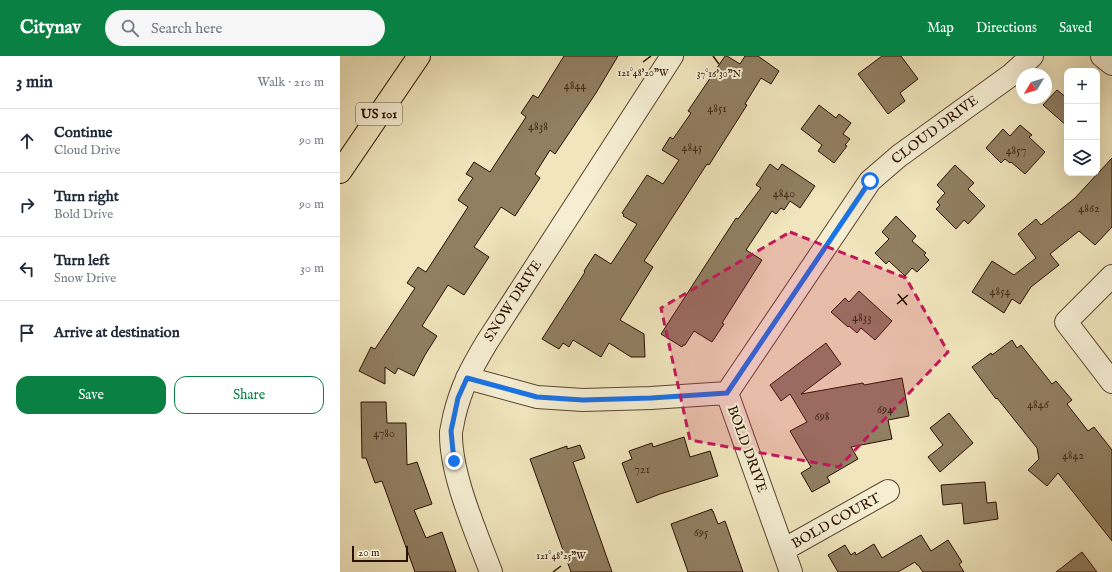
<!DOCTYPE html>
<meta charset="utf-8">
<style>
:root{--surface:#fff;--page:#f6f6f7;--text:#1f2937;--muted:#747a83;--line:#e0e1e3;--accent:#0b8043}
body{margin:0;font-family:"IM FELL English",serif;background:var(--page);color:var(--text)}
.controls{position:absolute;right:12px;top:12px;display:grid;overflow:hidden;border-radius:8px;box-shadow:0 4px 16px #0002}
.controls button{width:36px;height:36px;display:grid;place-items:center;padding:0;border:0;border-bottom:1px solid var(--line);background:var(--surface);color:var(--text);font:20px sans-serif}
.compass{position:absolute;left:676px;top:12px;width:36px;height:36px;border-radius:50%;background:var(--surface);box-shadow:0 4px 16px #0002;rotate:232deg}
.scale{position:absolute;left:12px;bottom:10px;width:56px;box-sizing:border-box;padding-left:4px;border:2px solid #2b1000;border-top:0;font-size:11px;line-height:14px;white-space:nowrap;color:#2b1000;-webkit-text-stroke:3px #f5eed3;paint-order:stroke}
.stop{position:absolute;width:12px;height:12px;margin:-9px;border:3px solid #1a73e8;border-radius:50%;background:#fff}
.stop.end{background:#1a73e8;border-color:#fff;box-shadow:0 1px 4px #0008}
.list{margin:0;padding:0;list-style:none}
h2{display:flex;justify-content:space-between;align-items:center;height:52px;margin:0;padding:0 16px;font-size:17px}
h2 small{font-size:13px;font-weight:400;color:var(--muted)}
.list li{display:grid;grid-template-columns:26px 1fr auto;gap:12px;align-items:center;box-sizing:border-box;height:64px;padding:0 16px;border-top:1px solid var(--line)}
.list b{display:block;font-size:15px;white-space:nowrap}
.list p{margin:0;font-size:13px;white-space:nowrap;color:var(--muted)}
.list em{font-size:13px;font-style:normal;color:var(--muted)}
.actions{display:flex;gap:8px;padding:12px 16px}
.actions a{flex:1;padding:9px 0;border:1px solid var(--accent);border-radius:12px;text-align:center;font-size:14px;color:var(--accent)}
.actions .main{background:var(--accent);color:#fff}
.icon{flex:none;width:22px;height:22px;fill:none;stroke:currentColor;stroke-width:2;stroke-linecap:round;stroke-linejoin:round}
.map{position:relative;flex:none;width:772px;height:516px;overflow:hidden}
header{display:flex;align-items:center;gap:24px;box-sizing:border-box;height:56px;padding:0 20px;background:var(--accent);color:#fff}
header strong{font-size:19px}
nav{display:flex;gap:22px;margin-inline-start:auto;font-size:14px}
.search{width:280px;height:36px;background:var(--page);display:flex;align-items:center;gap:10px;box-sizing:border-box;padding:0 14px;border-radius:22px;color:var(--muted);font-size:15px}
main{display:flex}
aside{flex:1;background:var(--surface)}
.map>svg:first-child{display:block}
</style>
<header>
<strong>Citynav</strong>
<div class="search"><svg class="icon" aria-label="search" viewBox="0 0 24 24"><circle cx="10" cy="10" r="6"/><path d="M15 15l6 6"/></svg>Search here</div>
<nav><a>Map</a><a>Directions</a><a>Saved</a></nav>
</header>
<main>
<aside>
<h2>3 min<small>Walk · 210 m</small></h2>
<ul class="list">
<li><svg class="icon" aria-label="ahead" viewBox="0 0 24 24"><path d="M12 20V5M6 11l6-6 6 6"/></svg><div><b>Continue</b><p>Cloud Drive</p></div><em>90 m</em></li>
<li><svg class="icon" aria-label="right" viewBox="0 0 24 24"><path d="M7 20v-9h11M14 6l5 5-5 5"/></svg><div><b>Turn right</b><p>Bold Drive</p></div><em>90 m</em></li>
<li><svg class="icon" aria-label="left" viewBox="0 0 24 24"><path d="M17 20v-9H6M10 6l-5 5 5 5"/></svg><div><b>Turn left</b><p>Snow Drive</p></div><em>30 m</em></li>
<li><svg class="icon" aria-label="arrive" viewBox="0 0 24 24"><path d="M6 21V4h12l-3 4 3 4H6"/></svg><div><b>Arrive at destination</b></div></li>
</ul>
<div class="actions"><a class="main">Save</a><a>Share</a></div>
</aside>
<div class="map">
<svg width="772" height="516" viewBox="0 0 772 516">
<rect width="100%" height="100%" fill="#f0e5bc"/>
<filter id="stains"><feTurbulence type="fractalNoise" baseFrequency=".005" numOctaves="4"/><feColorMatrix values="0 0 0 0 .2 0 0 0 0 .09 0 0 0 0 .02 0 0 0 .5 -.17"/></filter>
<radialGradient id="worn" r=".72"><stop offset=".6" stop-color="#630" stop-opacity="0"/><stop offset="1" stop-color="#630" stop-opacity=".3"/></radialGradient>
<!-- building -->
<path fill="#917f62" stroke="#2b1000" d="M 224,0 L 278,0 L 256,37 L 215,98 L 210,94 L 195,118 L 200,122 L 175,160 L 161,151 L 134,191 L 149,201 L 124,239 L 108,229 L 82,270 L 97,280 L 85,299 L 74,320 L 58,312 L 55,318 L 45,311 L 45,328 L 19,315 L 31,291 L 35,293 L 75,232 L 67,227 L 78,211 L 86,216 L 128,151 L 118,144 L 133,122 L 126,118 L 134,106 L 150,116 L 186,61 L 181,57 L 193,39 L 198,42 Z
M 385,0 L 387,0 L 400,8 L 405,0 L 418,0 L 439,15 L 431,28 L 421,22 L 405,48 L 407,49 L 369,109 L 367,108 L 304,205 L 313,211 L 280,264 L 304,278 L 305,301 L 291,301 L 269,287 L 261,301 L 233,284 L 229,291 L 223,287 L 219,293 L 202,283 L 245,216 L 244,215 L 255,198 L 271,208 L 297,168 L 283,160 L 284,159 L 282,157 L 307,119 L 323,128 L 339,104 L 322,94 L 330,81 L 333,83 L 351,57 L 348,55 Z
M 542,0 L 561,0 L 578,23 L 560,37 L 565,45 L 548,58 L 518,18 Z
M 717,34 L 727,42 L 727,70 L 703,49 Z
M 479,49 L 496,62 L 499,58 L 511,67 L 503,78 L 510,83 L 505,89 L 507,90 L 494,107 L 478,95 L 482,89 L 461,73 Z
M 680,69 L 692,79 L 689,81 L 705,96 L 685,118 L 671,106 L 670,107 L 665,103 L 661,107 L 646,92 L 663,73 L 670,80 Z
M 772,102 L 772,171 L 755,189 L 739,175 L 710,198 L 719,209 L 691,231 L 680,248 L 672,243 L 664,257 L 632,236 L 652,205 L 674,219 L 696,202 L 678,178 L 696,163 L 701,169 L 735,142 Z
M 430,108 L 438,114 L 442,108 L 475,130 L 460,152 L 450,145 L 444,154 L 441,152 L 436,158 L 432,155 L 406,194 L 422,204 L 382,267 L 384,268 L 372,286 L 354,275 L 345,289 L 343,289 L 342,291 L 321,278 L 396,162 L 398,163 L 421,132 L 416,129 Z
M 615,109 L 634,127 L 628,133 L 645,150 L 628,168 L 624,164 L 616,173 L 596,153 L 600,149 L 597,146 L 605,137 L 597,129 Z
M 556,160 L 576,180 L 572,185 L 586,197 L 584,199 L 589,204 L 577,216 L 572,212 L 565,220 L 549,205 L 546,208 L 535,197 L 549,183 L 542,176 Z
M 519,235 L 552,265 L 535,284 L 521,272 L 517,277 L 509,270 L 508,271 L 491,256 L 505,242 L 509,246 Z
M 672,284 L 677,292 L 681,289 L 712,328 L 716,325 L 732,344 L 727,348 L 748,375 L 754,371 L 772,394 L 772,485 L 718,417 L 707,430 L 688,414 L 699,403 L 697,392 L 657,342 L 656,343 L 632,311 L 651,297 L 652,299 Z
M 486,287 L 501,308 L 461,338 L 523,327 L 524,329 L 562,322 L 569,360 L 548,364 L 552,383 L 511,391 L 518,403 L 487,421 L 490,426 L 472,436 L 461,417 L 471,411 L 450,375 L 467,366 L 450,338 L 441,345 L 430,329 Z
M 21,346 L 46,346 L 47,367 L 66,367 L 67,409 L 77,406 L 92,448 L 74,454 L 86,482 L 102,476 L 116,516 L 75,516 L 42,425 L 35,427 L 26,402 L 22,402 Z
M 609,357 L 633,387 L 600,416 L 588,401 L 603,389 L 590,372 Z
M 344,381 L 350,401 L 370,395 L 378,420 L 320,438 L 297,447 L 282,407 L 292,403 L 289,395 L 312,387 L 313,391 Z
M 240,389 L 245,402 L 233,406 L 272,516 L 231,516 L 190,403 L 227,390 L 227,393 Z
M 645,426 L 647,447 L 656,446 L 658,463 L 624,468 L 622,447 L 603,449 L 601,429 Z
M 372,453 L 372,455 L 373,455 L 378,468 L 385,465 L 403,516 L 348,516 L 331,468 Z
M 581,479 L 591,495 L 608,484 L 622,506 L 619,508 L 624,516 L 583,516 L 578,509 L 577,509 L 575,506 L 558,516 L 498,516 L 488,499 L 505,489 L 511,499 L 515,496 L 516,499 L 534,488 L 542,502 Z
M 742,496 L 757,516 L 716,516 Z"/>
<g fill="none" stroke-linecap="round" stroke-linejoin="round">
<defs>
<path id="minor" d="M 762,0 L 772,8
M 772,220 L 726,266 L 772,326
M 127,322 L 197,341 L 243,344 L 311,342 L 387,337 L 451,516
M 387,337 L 530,125 L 559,100 L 671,19 L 692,0
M 443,494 L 548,435
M 151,516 C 136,476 110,418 111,376 C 112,371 113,366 114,361 C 121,331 132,311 147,286 L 332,0"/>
<path id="highway" d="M 0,116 L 79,0"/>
</defs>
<!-- minor casing -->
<use href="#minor" stroke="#5c452f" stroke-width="24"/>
<!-- highway casing -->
<use href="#highway" stroke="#2b1000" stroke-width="24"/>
<!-- minor -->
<use href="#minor" stroke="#f5eed3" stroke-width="22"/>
<!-- highway -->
<use href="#highway" stroke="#f0e5bc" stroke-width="22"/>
</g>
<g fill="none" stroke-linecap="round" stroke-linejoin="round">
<!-- route -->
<path stroke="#1a73e8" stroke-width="5" d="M 114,405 L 111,375 L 118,342 L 127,322 L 197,341 L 243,344 L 311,342 L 387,337 L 530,125"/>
</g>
<!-- marked area -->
<path fill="#c2185b" fill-opacity="0.2" stroke="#c2185b" stroke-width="3" stroke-dasharray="8 5" stroke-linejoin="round" d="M 450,176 L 566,222 L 608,296 L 499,411 L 350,384 L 321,252 Z"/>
<!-- ticks -->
<path fill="none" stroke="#2b1000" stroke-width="1.5" d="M 373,0 L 379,8M 303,6 L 311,0M 558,238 L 567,249M 557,248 L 568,239M 213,516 L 221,510"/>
<g text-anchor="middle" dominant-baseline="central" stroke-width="4" stroke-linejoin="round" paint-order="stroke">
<!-- number labels -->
<g font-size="12" fill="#442c18">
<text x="235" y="29">4844</text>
<text x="377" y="52">4851</text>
<text x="198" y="70">4838</text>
<text x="352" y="91">4845</text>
<text x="676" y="94">4857</text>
<text x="444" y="137">4840</text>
<text x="749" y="152">4862</text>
<text x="660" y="235">4854</text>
<text x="522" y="261">4833</text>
<text x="698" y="348">4846</text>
<text x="545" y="353">694</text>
<text x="482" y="360">698</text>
<text x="44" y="377">4780</text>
<text x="733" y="399">4842</text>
<text x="302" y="413">721</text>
<text x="361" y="476">695</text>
</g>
<!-- shield labels -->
<rect fill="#f5eed3" stroke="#68533f" stroke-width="1" x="16" y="47" width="46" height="22" rx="3"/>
<g font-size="13" font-weight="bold" fill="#2b1000">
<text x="39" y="58">US 101</text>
</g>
<!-- street labels -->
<g font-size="14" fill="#2b1000" stroke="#f5eed3">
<text transform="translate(595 74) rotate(-37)">CLOUD DRIVE</text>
<text transform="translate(173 245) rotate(-57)">SNOW DRIVE</text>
<text transform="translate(407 393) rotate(70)">BOLD DRIVE</text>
<text transform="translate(496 465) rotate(-29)">BOLD COURT</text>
</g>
</g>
<g font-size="10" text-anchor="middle" fill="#2b1000" stroke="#f5eed3" stroke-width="4" stroke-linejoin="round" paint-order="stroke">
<text x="303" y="20">121°48'20"W</text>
<text x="379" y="21">37°16'30"N</text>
<text x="221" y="503">121°48'25"W</text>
</g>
<rect width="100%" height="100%" filter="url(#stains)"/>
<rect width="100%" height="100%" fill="url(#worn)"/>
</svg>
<div class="controls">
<button>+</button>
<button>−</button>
<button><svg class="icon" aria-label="layers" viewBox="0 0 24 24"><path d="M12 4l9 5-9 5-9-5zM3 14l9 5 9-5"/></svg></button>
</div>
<svg class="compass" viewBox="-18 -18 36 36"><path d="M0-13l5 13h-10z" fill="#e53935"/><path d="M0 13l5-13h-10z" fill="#747a83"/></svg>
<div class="scale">20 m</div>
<div class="stop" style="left:530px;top:125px"></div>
<div class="stop end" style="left:114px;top:405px"></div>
</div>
</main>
